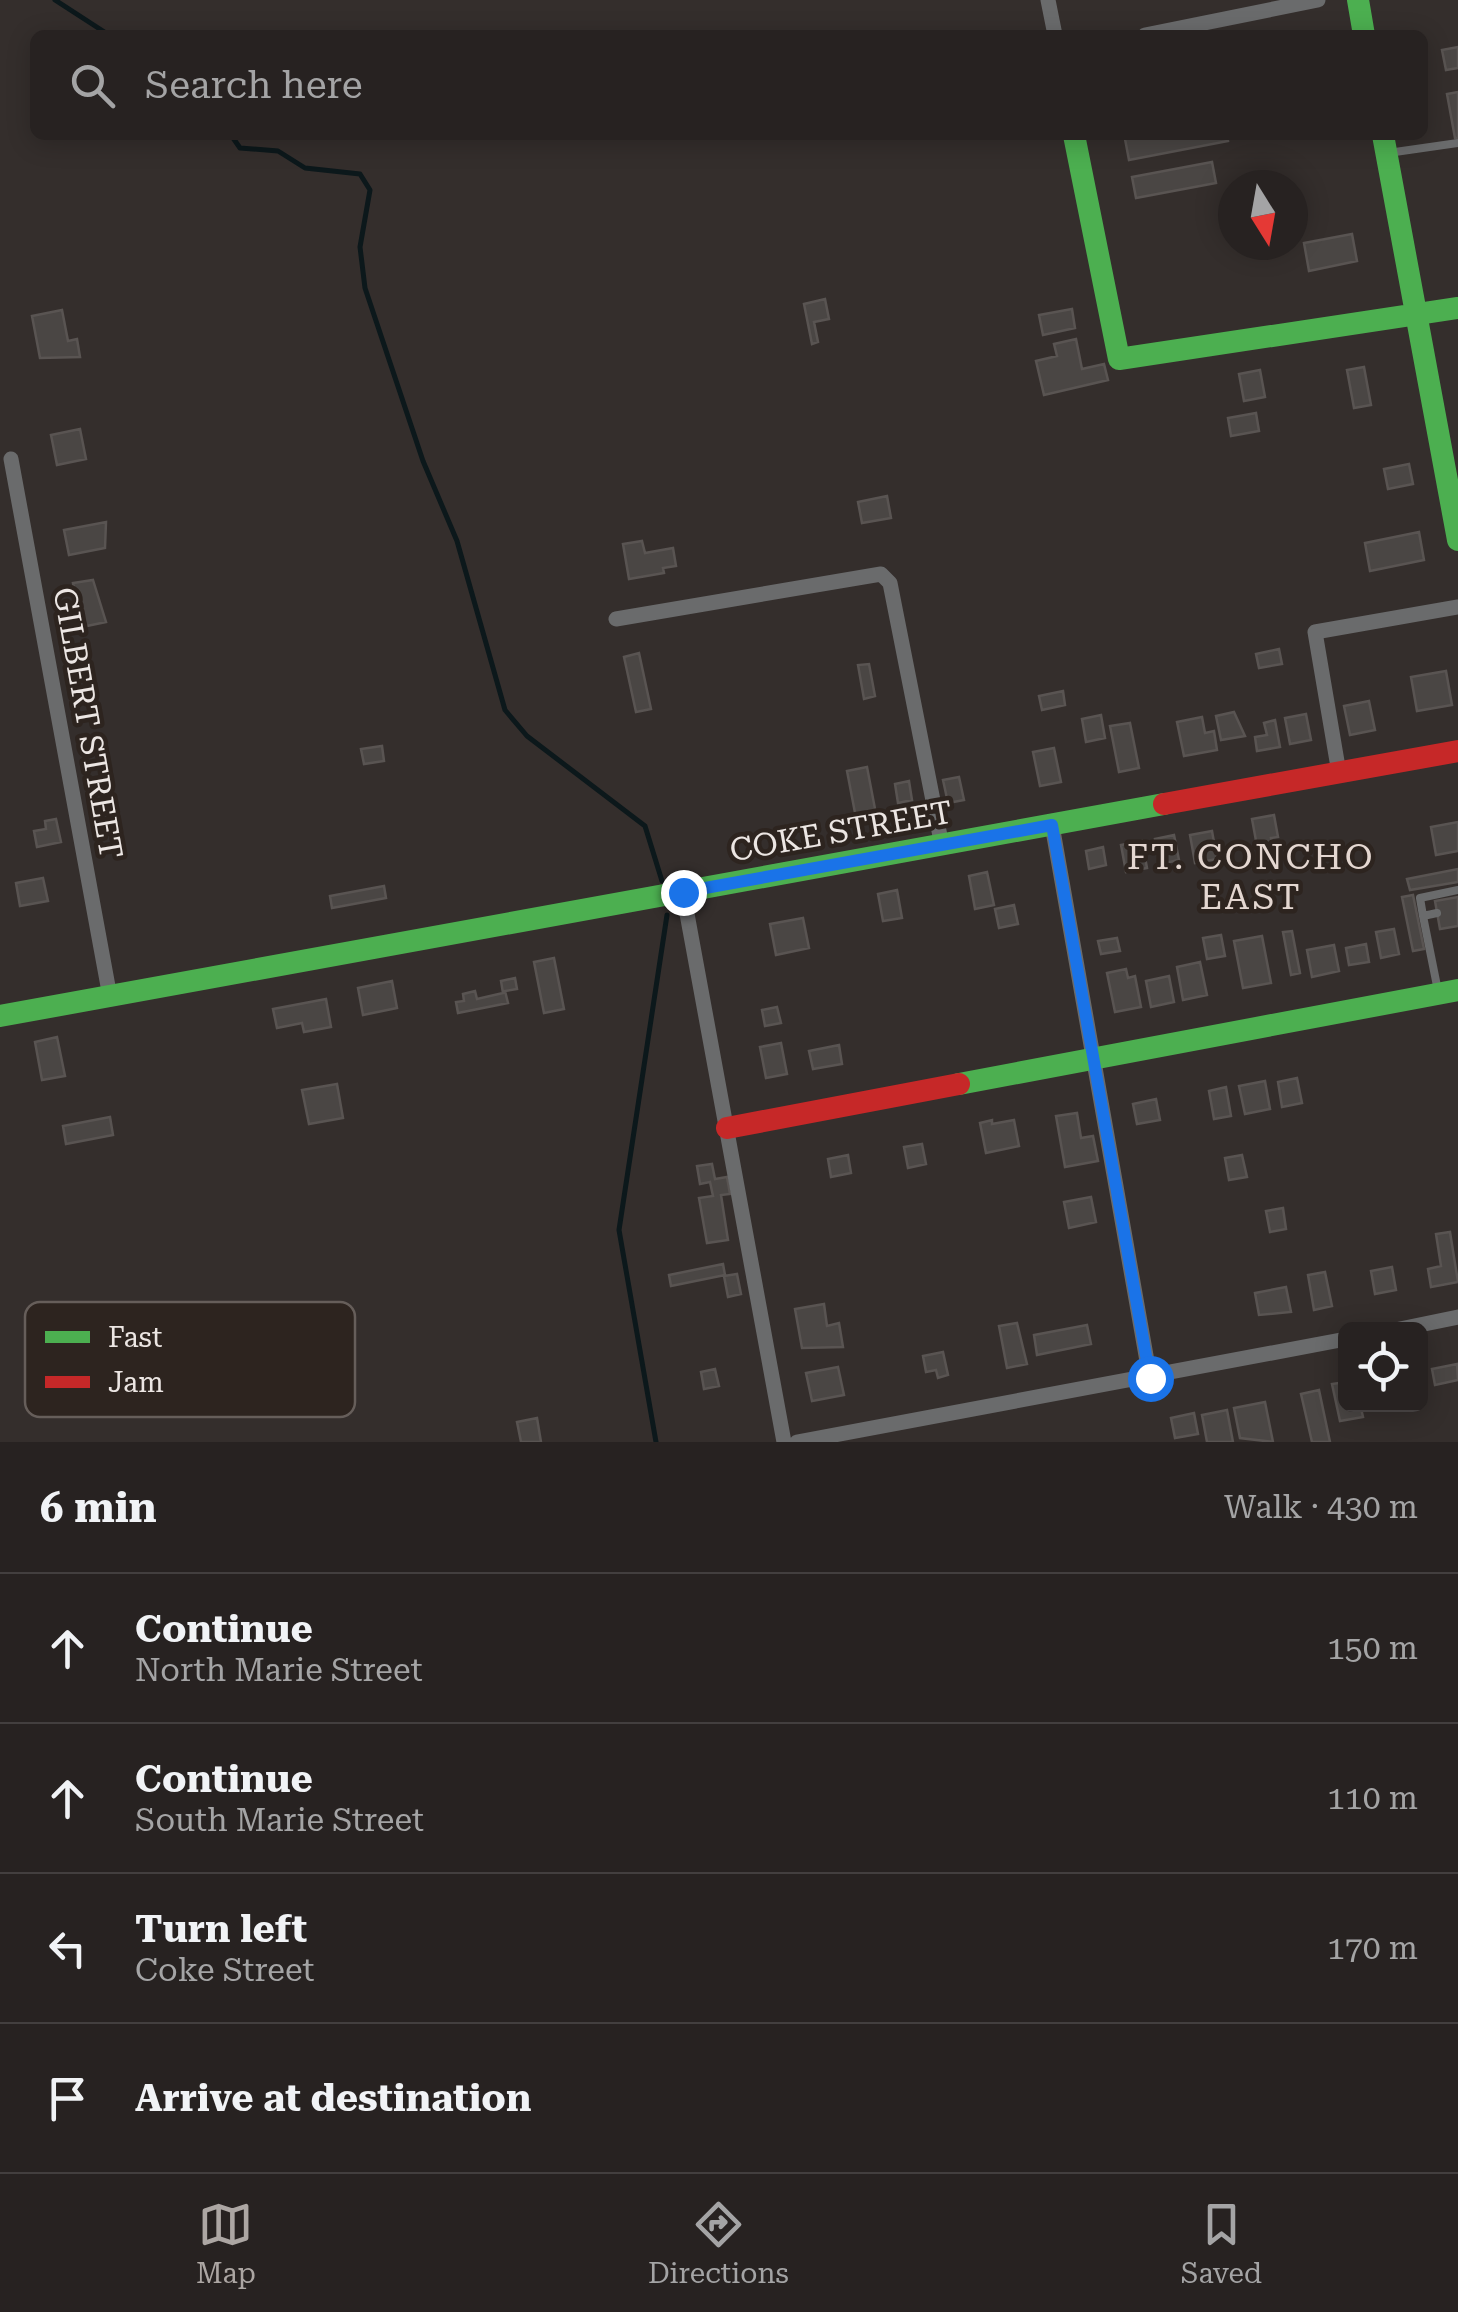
<!DOCTYPE html>
<meta charset="utf-8">
<style>
:root{--surface:#272221;--page:#332f2e;--text:#f1f3f6;--muted:#a4a4a5;--line:#433f3f;--accent:#aca6a3}
body{margin:0;font-family:"Roboto Serif",serif;background:var(--page);color:var(--text)}
.controls{position:absolute;right:30px;bottom:30px;display:grid;overflow:hidden;border-radius:15px;box-shadow:0 5px 25px #0003}
.controls button{width:90px;height:90px;display:grid;place-items:center;padding:0;border:0;border-bottom:2px solid var(--line);background:var(--surface);color:var(--text);font:50px sans-serif}
.compass{position:absolute;left:1218px;top:170px;width:90px;height:90px;border-radius:50%;background:var(--surface);box-shadow:0 5px 25px #0003;rotate:169deg}
.stop{position:absolute;width:30px;height:30px;margin:-22px;border:8px solid #1a73e8;border-radius:50%;background:#fff}
.stop.end{background:#1a73e8;border-color:#fff;box-shadow:0 2px 10px #0008}
.list{margin:0;padding:0;list-style:none}
h2{display:flex;justify-content:space-between;align-items:center;height:130px;margin:0;padding:0 40px;font-size:42px}
h2 small{font-size:32px;font-weight:400;color:var(--muted)}
.list li{display:grid;grid-template-columns:65px 1fr auto;gap:30px;align-items:center;box-sizing:border-box;height:150px;padding:0 40px;border-top:2px solid var(--line)}
.list b{display:block;font-size:38px;white-space:nowrap}
.list p{margin:0;font-size:32px;white-space:nowrap;color:var(--muted)}
.list em{font-size:32px;font-style:normal;color:var(--muted)}
.icon{flex:none;width:55px;height:55px;fill:none;stroke:currentColor;stroke-width:2;stroke-linecap:round;stroke-linejoin:round}
.map{position:relative;flex:none;width:1458px;height:1442px;overflow:hidden}
.search{position:absolute;background:var(--surface);box-shadow:0 5px 25px #0003;left:30px;right:30px;top:30px;height:110px;display:flex;align-items:center;gap:25px;box-sizing:border-box;padding:0 35px;border-radius:15px;color:var(--muted);font-size:38px}
.sheet{height:730px;background:var(--surface)}
nav{display:flex;justify-content:space-around;align-items:center;box-sizing:border-box;height:140px;border-top:2px solid var(--line);background:var(--surface);font-size:28px;color:var(--muted)}
nav a{display:grid;justify-items:center;gap:5px}
nav .on{color:var(--accent)}
.map>svg:first-child{display:block}
</style>
<div class="map">
<svg width="1458" height="1442" viewBox="0 0 1458 1442">
<rect width="100%" height="100%" fill="#342e2c"/>
<g fill="none" stroke-linecap="round" stroke-linejoin="round">
<!-- stream -->
<path stroke="#0c181b" stroke-width="5" d="M 55,0 L 109,35
M 231,135 L 240,148 L 278,151 L 305,168 L 360,174 L 370,190 L 360,247 L 365,288 L 423,461 L 457,541 L 505,710 L 527,736 L 645,826 L 662,881
M 656,1442 L 619,1230 L 667,915"/>
</g>
<!-- building -->
<path fill="#4a4644" stroke="#595452" stroke-width="2.5" d="M 1458,47 L 1458,68 L 1446,70 L 1442,50 Z
M 1458,92 L 1458,138 L 1455,138 L 1447,94 Z
M 1145,135 L 1227,135 L 1228,141 L 1129,160 L 1125,139 Z
M 1212,162 L 1216,183 L 1136,198 L 1132,177 Z
M 1352,234 L 1357,261 L 1309,271 L 1304,243 Z
M 825,299 L 829,319 L 814,322 L 818,342 L 812,344 L 804,304 Z
M 1072,309 L 1075,328 L 1043,335 L 1039,315 Z
M 62,310 L 68,341 L 77,339 L 80,357 L 40,358 L 32,316 Z
M 1076,339 L 1082,369 L 1104,364 L 1108,380 L 1044,395 L 1036,361 L 1057,356 L 1054,344 Z
M 1364,367 L 1371,405 L 1354,408 L 1347,370 Z
M 1260,370 L 1265,397 L 1244,401 L 1239,374 Z
M 1256,413 L 1259,431 L 1231,436 L 1228,418 Z
M 80,429 L 86,459 L 57,465 L 51,435 Z
M 1409,464 L 1413,484 L 1388,489 L 1384,469 Z
M 887,496 L 891,518 L 862,523 L 858,502 Z
M 106,522 L 105,548 L 69,555 L 64,530 Z
M 1419,532 L 1424,560 L 1370,571 L 1365,543 Z
M 642,541 L 645,553 L 673,548 L 676,566 L 663,568 L 664,573 L 629,579 L 623,544 Z
M 93,580 L 106,622 L 82,627 L 73,583 Z
M 1279,649 L 1282,664 L 1259,668 L 1256,654 Z
M 639,653 L 651,709 L 636,712 L 624,657 Z
M 869,664 L 875,696 L 864,699 L 858,665 Z
M 1446,671 L 1452,705 L 1417,711 L 1411,677 Z
M 1063,691 L 1065,705 L 1042,710 L 1039,696 Z
M 1369,701 L 1375,730 L 1350,735 L 1344,706 Z
M 1234,712 L 1245,736 L 1221,740 L 1216,716 Z
M 1306,714 L 1311,740 L 1290,744 L 1285,718 Z
M 1101,715 L 1105,738 L 1086,742 L 1082,719 Z
M 1202,717 L 1205,733 L 1214,731 L 1217,750 L 1184,756 L 1177,722 Z
M 1275,720 L 1280,747 L 1257,751 L 1255,737 L 1267,735 L 1264,723 Z
M 1130,723 L 1139,768 L 1119,772 L 1110,726 Z
M 382,746 L 384,761 L 364,764 L 361,749 Z
M 1054,748 L 1061,782 L 1040,786 L 1033,752 Z
M 867,767 L 876,814 L 856,818 L 847,771 Z
M 959,777 L 964,800 L 948,803 L 943,780 Z
M 909,781 L 912,800 L 898,803 L 895,784 Z
M 1274,815 L 1278,837 L 1271,838 L 1274,854 L 1259,857 L 1252,819 Z
M 56,819 L 61,842 L 37,847 L 34,831 L 46,829 L 45,821 Z
M 1458,822 L 1458,851 L 1436,855 L 1431,827 Z
M 1212,831 L 1217,859 L 1195,863 L 1190,835 Z
M 1174,835 L 1179,860 L 1160,864 L 1155,839 Z
M 1142,841 L 1147,868 L 1126,872 L 1121,845 Z
M 1103,847 L 1106,865 L 1089,869 L 1086,851 Z
M 1458,869 L 1458,882 L 1410,890 L 1407,879 Z
M 987,872 L 994,905 L 975,909 L 969,876 Z
M 43,878 L 48,901 L 20,906 L 16,883 Z
M 384,886 L 386,898 L 332,908 L 330,896 Z
M 897,890 L 902,918 L 883,921 L 878,894 Z
M 1413,895 L 1424,949 L 1413,951 L 1402,897 Z
M 1458,897 L 1458,926 L 1440,929 L 1435,901 Z
M 1014,905 L 1018,924 L 999,928 L 995,909 Z
M 803,918 L 809,948 L 776,955 L 770,924 Z
M 1394,929 L 1399,954 L 1381,958 L 1376,932 Z
M 1292,931 L 1300,973 L 1291,975 L 1283,932 Z
M 1221,935 L 1225,956 L 1207,959 L 1203,938 Z
M 1262,936 L 1271,983 L 1243,988 L 1234,941 Z
M 1117,938 L 1120,951 L 1101,954 L 1098,941 Z
M 1366,944 L 1369,962 L 1349,965 L 1346,948 Z
M 1334,945 L 1339,971 L 1312,977 L 1307,950 Z
M 554,958 L 564,1009 L 544,1013 L 534,962 Z
M 1200,962 L 1207,995 L 1183,1000 L 1177,967 Z
M 1126,969 L 1128,978 L 1135,976 L 1141,1007 L 1115,1012 L 1107,973 Z
M 1169,976 L 1174,1002 L 1151,1007 L 1146,981 Z
M 515,978 L 517,989 L 505,991 L 508,1003 L 458,1013 L 456,1002 L 464,1001 L 463,994 L 475,991 L 477,999 L 503,993 L 501,981 Z
M 392,981 L 397,1008 L 363,1015 L 358,988 Z
M 326,999 L 331,1027 L 304,1032 L 302,1023 L 277,1028 L 273,1009 Z
M 777,1007 L 781,1023 L 765,1026 L 762,1010 Z
M 57,1037 L 65,1076 L 42,1080 L 35,1042 Z
M 781,1043 L 787,1074 L 766,1078 L 760,1047 Z
M 839,1045 L 842,1064 L 813,1069 L 809,1051 Z
M 1297,1078 L 1302,1103 L 1282,1107 L 1278,1082 Z
M 1265,1081 L 1270,1109 L 1245,1114 L 1239,1086 Z
M 337,1084 L 343,1118 L 309,1124 L 302,1090 Z
M 1226,1087 L 1231,1116 L 1214,1119 L 1209,1091 Z
M 1156,1099 L 1160,1120 L 1137,1124 L 1133,1104 Z
M 1077,1113 L 1081,1138 L 1093,1136 L 1098,1161 L 1065,1167 L 1056,1116 Z
M 110,1117 L 113,1135 L 66,1144 L 63,1126 Z
M 992,1120 L 992,1124 L 1014,1120 L 1019,1146 L 986,1153 L 980,1123 Z
M 922,1144 L 926,1164 L 908,1168 L 904,1147 Z
M 848,1155 L 851,1173 L 831,1177 L 828,1159 Z
M 1242,1155 L 1247,1177 L 1229,1180 L 1225,1158 Z
M 712,1164 L 715,1179 L 727,1177 L 730,1194 L 721,1195 L 728,1240 L 707,1243 L 699,1198 L 713,1196 L 710,1182 L 700,1184 L 697,1166 Z
M 1091,1197 L 1096,1222 L 1069,1228 L 1064,1202 Z
M 1283,1208 L 1286,1229 L 1270,1232 L 1266,1211 Z
M 1450,1232 L 1458,1282 L 1431,1287 L 1428,1269 L 1441,1266 L 1436,1234 Z
M 723,1264 L 725,1275 L 671,1286 L 669,1275 Z
M 1392,1267 L 1396,1290 L 1375,1294 L 1371,1271 Z
M 1325,1272 L 1332,1306 L 1314,1310 L 1308,1275 Z
M 737,1274 L 741,1294 L 728,1297 L 724,1276 Z
M 1286,1287 L 1291,1312 L 1259,1315 L 1255,1293 Z
M 824,1304 L 827,1326 L 839,1323 L 843,1347 L 802,1348 L 795,1309 Z
M 1017,1323 L 1027,1364 L 1007,1368 L 999,1326 Z
M 1087,1325 L 1091,1344 L 1037,1355 L 1034,1335 Z
M 943,1352 L 948,1375 L 938,1378 L 936,1370 L 926,1372 L 923,1356 Z
M 1457,1364 L 1458,1380 L 1435,1385 L 1432,1369 Z
M 838,1367 L 844,1395 L 812,1401 L 806,1373 Z
M 715,1369 L 719,1386 L 704,1389 L 701,1372 Z
M 1346,1382 L 1346,1404 L 1360,1404 L 1363,1417 L 1340,1421 L 1332,1384 Z
M 1319,1390 L 1330,1442 L 1312,1442 L 1301,1394 Z
M 1265,1402 L 1273,1442 L 1240,1438 L 1234,1408 Z
M 1227,1410 L 1233,1442 L 1207,1442 L 1202,1415 Z
M 1194,1413 L 1198,1434 L 1175,1438 L 1171,1418 Z
M 537,1418 L 541,1442 L 521,1442 L 517,1422 Z"/>
<g fill="none" stroke-linecap="round" stroke-linejoin="round">
<!-- lane -->
<path stroke="#6a6b6c" stroke-width="8" d="M 1388,153 L 1458,143
M 1437,913 L 1423,916 L 1438,991
M 1423,916 L 1420,898 L 1458,890"/>
<!-- street -->
<path stroke="#6a6b6c" stroke-width="15" d="M 1048,0 L 1055,35
M 1145,35 L 1318,0
M 11,459 L 110,997
M 616,619 L 881,574 L 890,583 L 942,846
M 1339,773 L 1315,632 L 1458,607
M 1052,825 L 1150,1378
M 683,892 L 784,1442
M 1395,1330 L 1458,1317
M 797,1442 L 1346,1339"/>
<!-- fast -->
<path stroke="#4caf50" stroke-width="22" d="M 1358,0 L 1364,35
M 1074,135 L 1119,359 L 1458,308
M 1383,135 L 1458,540
M 0,1016 L 1164,804
M 959,1084 L 1458,990"/>
<!-- jam -->
<path stroke="#c62828" stroke-width="22" d="M 1164,804 L 1458,751
M 727,1128 L 959,1084"/>
</g>
<g fill="none" stroke-linecap="round" stroke-linejoin="round">
<!-- route -->
<path stroke="#1a73e8" stroke-width="12" d="M 683,892 L 1052,825 L 1150,1378"/>
</g>
<g text-anchor="middle" dominant-baseline="central" stroke-width="9" stroke-linejoin="round" paint-order="stroke">
<!-- street labels -->
<g font-size="32" fill="#ece6e3" stroke="#2d241f">
<text transform="translate(88 723) rotate(80)">GILBERT STREET</text>
<text transform="translate(841 831) rotate(-10)">COKE STREET</text>
</g>
<!-- neighbourhood labels -->
<g font-size="35" letter-spacing="2.5" fill="#e4d7d1" stroke="#2d241f">
<text x="1251" y="857">FT. CONCHO<tspan x="1251" dy="40">EAST</tspan></text>
</g>
</g>
<!-- legend -->
<rect x="25" y="1302" width="330" height="115" rx="15" fill="#2d241f" stroke="#665e5a" stroke-width="2.5"/>
<rect x="45" y="1331" width="45" height="12" fill="#4caf50"/>
<rect x="45" y="1376" width="45" height="12" fill="#c62828"/>
<g font-size="28" fill="#ece6e3">
<text x="108" y="1347">Fast</text>
<text x="108" y="1392">Jam</text>
</g>
</svg>
<div class="controls">
<button><svg class="icon" aria-label="locate" viewBox="0 0 24 24"><circle cx="12" cy="12" r="6"/><path d="M12 2v4M12 18v4M2 12h4M18 12h4"/></svg></button>
</div>
<svg class="compass" viewBox="-18 -18 36 36"><path d="M0-13l5 13h-10z" fill="#e53935"/><path d="M0 13l5-13h-10z" fill="#a4a4a5"/></svg>
<div class="stop" style="left:1150px;top:1378px"></div>
<div class="stop end" style="left:683px;top:892px"></div>
<div class="search"><svg class="icon" aria-label="search" viewBox="0 0 24 24"><circle cx="10" cy="10" r="6"/><path d="M15 15l6 6"/></svg>Search here</div>
</div>
<section class="sheet">
<h2>6 min<small>Walk · 430 m</small></h2>
<ul class="list">
<li><svg class="icon" aria-label="ahead" viewBox="0 0 24 24"><path d="M12 20V5M6 11l6-6 6 6"/></svg><div><b>Continue</b><p>North Marie Street</p></div><em>150 m</em></li>
<li><svg class="icon" aria-label="ahead" viewBox="0 0 24 24"><path d="M12 20V5M6 11l6-6 6 6"/></svg><div><b>Continue</b><p>South Marie Street</p></div><em>110 m</em></li>
<li><svg class="icon" aria-label="left" viewBox="0 0 24 24"><path d="M17 20v-9H6M10 6l-5 5 5 5"/></svg><div><b>Turn left</b><p>Coke Street</p></div><em>170 m</em></li>
<li><svg class="icon" aria-label="arrive" viewBox="0 0 24 24"><path d="M6 21V4h12l-3 4 3 4H6"/></svg><div><b>Arrive at destination</b></div></li>
</ul>
</section>
<nav>
<a class="on"><svg class="icon" aria-label="map" viewBox="0 0 24 24"><path d="M3 6l6-2 6 2 6-2v14l-6 2-6-2-6 2zM9 4v14M15 6v14"/></svg>Map</a>
<a><svg class="icon" aria-label="directions" viewBox="0 0 24 24"><path d="M12 3l9 9-9 9-9-9zM9 14v-3h6M13 9l2 2-2 2"/></svg>Directions</a>
<a><svg class="icon" aria-label="saved" viewBox="0 0 24 24"><path d="M7 4h10v16l-5-4-5 4z"/></svg>Saved</a>
</nav>
